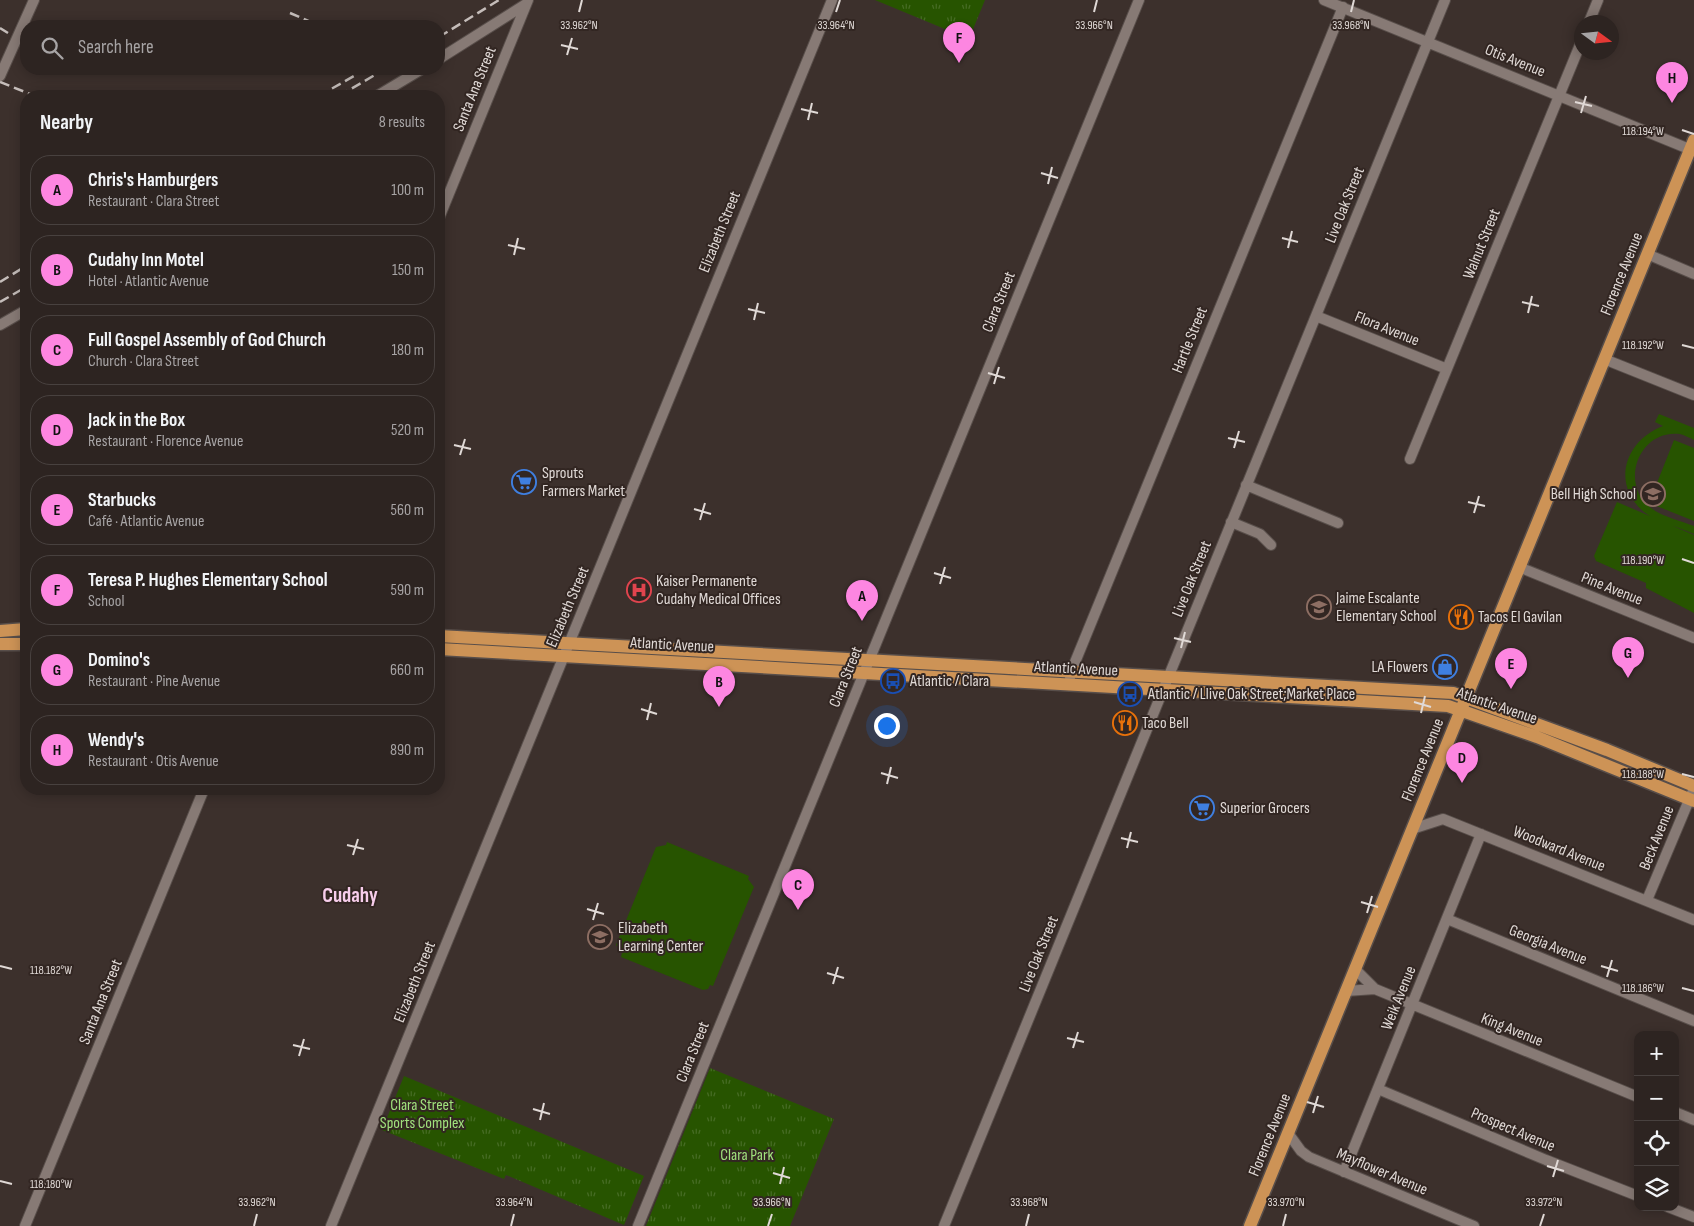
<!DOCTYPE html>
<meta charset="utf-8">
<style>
:root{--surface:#2d2421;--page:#39302e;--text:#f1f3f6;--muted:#a7a4a5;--line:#48413f;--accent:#fd86e1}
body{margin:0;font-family:"Sofia Sans Condensed",sans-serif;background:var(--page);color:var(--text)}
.controls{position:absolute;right:15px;bottom:15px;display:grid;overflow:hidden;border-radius:10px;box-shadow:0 2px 12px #0003}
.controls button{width:45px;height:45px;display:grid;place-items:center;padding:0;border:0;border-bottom:1px solid var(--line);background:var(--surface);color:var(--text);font:25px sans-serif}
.compass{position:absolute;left:1574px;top:15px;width:45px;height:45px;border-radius:50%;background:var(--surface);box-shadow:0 2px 12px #0003;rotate:105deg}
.you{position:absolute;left:886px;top:725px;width:18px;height:18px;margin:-12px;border:4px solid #fff;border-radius:50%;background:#1a73e8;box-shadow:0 0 0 8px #1a73e833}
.badge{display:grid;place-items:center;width:32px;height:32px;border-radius:50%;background:var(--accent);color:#111;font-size:16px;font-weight:700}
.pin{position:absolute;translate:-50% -41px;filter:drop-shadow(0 1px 2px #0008)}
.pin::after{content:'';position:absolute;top:26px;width:18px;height:15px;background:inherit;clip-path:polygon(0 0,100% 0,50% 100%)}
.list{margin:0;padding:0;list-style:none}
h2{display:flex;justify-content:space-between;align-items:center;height:65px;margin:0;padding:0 20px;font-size:21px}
h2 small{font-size:16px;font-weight:400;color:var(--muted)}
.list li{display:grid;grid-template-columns:32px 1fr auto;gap:15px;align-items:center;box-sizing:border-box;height:70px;margin:0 10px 10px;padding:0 10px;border:1px solid var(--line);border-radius:20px}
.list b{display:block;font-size:19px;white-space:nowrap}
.list p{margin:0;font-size:16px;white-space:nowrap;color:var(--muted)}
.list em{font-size:16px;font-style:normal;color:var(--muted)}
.icon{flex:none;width:28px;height:28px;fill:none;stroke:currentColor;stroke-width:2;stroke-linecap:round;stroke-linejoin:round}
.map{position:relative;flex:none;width:1694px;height:1226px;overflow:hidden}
.search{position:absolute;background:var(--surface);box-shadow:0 2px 12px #0003;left:20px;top:20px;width:425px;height:55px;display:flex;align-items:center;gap:12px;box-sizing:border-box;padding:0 18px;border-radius:20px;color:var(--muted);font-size:19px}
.panel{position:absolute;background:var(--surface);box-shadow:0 2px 12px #0003;left:20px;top:90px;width:425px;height:705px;border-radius:20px}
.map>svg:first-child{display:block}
</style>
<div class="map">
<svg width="1694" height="1226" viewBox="0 0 1694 1226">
<defs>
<pattern id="park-tufts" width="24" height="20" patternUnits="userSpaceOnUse" patternTransform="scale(1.25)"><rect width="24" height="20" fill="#275400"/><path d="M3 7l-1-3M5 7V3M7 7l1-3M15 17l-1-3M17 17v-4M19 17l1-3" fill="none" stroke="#466c24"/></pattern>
</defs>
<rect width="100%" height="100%" fill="#3c302c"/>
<!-- grass -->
<path fill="#275400" d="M 1659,414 L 1694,428 L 1694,440 C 1690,438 1684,435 1680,434 C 1638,429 1619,485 1651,508 C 1663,517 1681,521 1694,526 L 1694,534 C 1679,527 1656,522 1644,512 C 1610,483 1626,440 1663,426 L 1655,422 Z
M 1674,440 L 1694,448 L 1694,521 L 1649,503 Z
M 1617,502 L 1694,535 L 1694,613 L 1646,588 L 1646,583 L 1596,561 L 1594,556 Z
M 667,842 L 749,876 L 748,879 L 754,887 L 713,986 L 710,985 L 708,989 L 703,990 L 621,957 L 622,953 L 616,945 L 656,847 L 666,845 Z"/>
<!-- park -->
<path fill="url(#park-tufts)" d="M 875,0 L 985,0 L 969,39 Z
M 710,1068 L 834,1119 L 790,1226 L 646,1226 Z
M 404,1076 L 644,1176 L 624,1225 L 506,1175 L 504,1179 L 382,1130 Z"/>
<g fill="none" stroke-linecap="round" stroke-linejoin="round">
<defs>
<path id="minor" d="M 1324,0 L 1694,151
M 1589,22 L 1598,0
M 439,59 L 526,4
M 0,76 L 34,0
M 377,96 L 422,69
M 439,218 L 528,0
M 1647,254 L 1694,274
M 1316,316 L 1447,369
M 0,325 L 26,310
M 1604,359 L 1694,395
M 1410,459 L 1582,40
M 1246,485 L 1338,523
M 1231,522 L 1260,534 L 1271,545
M 1519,567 L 1694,638
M 1070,678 L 1071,672 L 1343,7
M 1412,829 L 1443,819 L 1694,920
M 1647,900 L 1692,793
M 1447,919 L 1694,1021
M 1355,969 L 1375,989 L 1638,1097
M 1346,991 L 1375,989
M 1378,1089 L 1546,1160 L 1638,1196
M 1675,1112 L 1694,1120
M 1288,1133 L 1301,1151 L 1309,1157 L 1474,1226
M 1344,1172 L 1481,834
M 1668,1207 L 1694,1217
M 25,1226 L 204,789
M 331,1226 L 832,0
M 638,1226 L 1139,0
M 944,1226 L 1445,0"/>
<path id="major" d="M 0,631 L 26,629
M 439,636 L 1453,693 L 1607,750 L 1694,786
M 0,644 L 26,644
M 439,649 L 1448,706 L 1537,737 L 1694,801
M 1250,1226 L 1694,140"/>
</defs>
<!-- minor casing -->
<use href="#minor" stroke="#584e4a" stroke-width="12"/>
<!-- major casing -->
<use href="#major" stroke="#584e4a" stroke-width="15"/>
<!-- minor -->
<use href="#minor" stroke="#877a75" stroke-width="10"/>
<!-- major -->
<use href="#major" stroke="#cd9356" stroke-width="12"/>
<!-- rail -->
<path stroke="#c5bdba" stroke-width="2.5" stroke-dasharray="10 5" stroke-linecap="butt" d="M 290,13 L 320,26
M 0,28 L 8,33
M 439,37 L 499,0
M 0,82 L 35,96
M 319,96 L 366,69
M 339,96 L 385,69
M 0,282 L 26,266
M 0,302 L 26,287"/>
</g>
<!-- ticks -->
<path fill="none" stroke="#e0d9d6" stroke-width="2" d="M 579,12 L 582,0M 836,12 L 840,0M 1094,12 L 1097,0M 1351,12 L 1354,0M 561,45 L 578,49M 567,55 L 572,38M 1575,102 L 1592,106M 801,109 L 818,113M 1581,113 L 1586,96M 808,120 L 812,103M 1682,130 L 1694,134M 1041,173 L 1058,178M 1048,184 L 1052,167M 1282,238 L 1298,242M 508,245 L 525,249M 1288,248 L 1292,231M 514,255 L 518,238M 1522,302 L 1539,306M 748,309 L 765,313M 1528,313 L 1532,296M 754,320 L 758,303M 1682,345 L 1694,348M 988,373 L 1005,378M 994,384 L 999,367M 1228,438 L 1245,442M 454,445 L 471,449M 1234,448 L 1239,431M 460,455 L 465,439M 1468,502 L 1485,506M 694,509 L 711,514M 1474,513 L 1479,496M 700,520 L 705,503M 1682,559 L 1694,563M 934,573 L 951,578M 940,584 L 945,567M 1174,638 L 1191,642M 1181,648 L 1185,632M 1414,702 L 1431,707M 641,709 L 657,714M 1421,713 L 1425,696M 647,720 L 651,703M 881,773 L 898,778M 1682,774 L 1694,777M 887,784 L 891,767M 1121,838 L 1138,842M 347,845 L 364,849M 1127,848 L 1131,832M 353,855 L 358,839M 1361,902 L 1378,907M 587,909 L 604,914M 1367,913 L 1372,896M 593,920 L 598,903M 0,966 L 12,969M 1601,966 L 1618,971M 827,973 L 844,978M 1607,977 L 1612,960M 833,984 L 838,967M 1682,988 L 1694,991M 1067,1038 L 1084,1042M 293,1045 L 310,1049M 1073,1048 L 1078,1032M 299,1056 L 304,1039M 1307,1102 L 1324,1107M 533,1109 L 550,1114M 1313,1113 L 1318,1096M 540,1120 L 544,1103M 1547,1166 L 1564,1171M 773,1173 L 790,1178M 1553,1177 L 1558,1160M 0,1181 L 12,1184M 780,1184 L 784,1167M 254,1226 L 257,1214M 511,1226 L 514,1214M 768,1226 L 772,1214M 1026,1226 L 1029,1214M 1283,1226 L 1286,1214M 1540,1226 L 1544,1214"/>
<!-- icons -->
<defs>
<symbol id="supermarket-ring" viewBox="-11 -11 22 22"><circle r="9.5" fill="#322622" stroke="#3f7fe0" stroke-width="1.5"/><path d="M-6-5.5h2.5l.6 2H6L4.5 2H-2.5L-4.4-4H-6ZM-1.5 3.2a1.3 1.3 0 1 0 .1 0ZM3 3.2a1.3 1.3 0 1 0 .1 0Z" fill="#3f7fe0"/></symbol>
<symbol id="school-ring" viewBox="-11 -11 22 22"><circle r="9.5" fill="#322622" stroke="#8d6e63" stroke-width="1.5"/><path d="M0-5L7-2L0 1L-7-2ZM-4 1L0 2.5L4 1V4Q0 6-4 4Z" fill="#8d6e63"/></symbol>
<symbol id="hospital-ring" viewBox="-11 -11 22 22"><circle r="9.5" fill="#322622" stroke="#e0444e" stroke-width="1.5"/><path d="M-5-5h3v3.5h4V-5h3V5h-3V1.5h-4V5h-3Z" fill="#e0444e"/></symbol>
<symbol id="restaurant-ring" viewBox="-11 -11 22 22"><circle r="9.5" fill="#322622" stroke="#e8710a" stroke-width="1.5"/><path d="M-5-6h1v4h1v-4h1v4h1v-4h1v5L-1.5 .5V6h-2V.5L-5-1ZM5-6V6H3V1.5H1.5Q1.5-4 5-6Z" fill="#e8710a"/></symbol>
<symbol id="shop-ring" viewBox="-11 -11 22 22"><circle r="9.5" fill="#322622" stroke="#3f7fe0" stroke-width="1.5"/><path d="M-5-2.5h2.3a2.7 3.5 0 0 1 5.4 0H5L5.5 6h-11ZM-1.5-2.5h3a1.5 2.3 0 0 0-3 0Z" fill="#3f7fe0"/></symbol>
<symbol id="bus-ring" viewBox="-11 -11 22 22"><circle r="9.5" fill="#322622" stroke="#1a4fb4" stroke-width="1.5"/><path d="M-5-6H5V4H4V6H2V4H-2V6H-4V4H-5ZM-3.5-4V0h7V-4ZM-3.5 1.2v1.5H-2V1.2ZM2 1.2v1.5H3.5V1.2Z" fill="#1a4fb4"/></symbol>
</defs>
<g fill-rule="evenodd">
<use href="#supermarket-ring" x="510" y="468" width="28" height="28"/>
<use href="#school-ring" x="1639" y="480" width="28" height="28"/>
<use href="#hospital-ring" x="625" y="576" width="28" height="28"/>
<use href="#school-ring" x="1305" y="593" width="28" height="28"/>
<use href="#restaurant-ring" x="1447" y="603" width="28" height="28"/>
<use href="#shop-ring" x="1431" y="653" width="28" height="28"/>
<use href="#bus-ring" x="879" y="667" width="28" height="28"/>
<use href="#bus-ring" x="1116" y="680" width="28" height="28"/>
<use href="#restaurant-ring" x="1111" y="709" width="28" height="28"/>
<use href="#supermarket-ring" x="1188" y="794" width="28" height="28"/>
<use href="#school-ring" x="586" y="923" width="28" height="28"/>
</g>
<g text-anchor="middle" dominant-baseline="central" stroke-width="4" stroke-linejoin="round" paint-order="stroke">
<!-- street labels -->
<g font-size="16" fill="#e0d9d6" stroke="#322622">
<text transform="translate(1515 61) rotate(22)">Otis Avenue</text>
<text transform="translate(475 89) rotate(-68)">Santa Ana Street</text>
<text transform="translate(1345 205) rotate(-68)">Live Oak Street</text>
<text transform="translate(720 232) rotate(-68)">Elizabeth Street</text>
<text transform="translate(1482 244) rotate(-68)">Walnut Street</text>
<text transform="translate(1622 274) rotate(-68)">Florence Avenue</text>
<text transform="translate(999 302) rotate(-68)">Clara Street</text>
<text transform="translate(1387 329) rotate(22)">Flora Avenue</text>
<text transform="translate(1190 340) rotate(-68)">Hartle Street</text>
<text transform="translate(1192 579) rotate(-68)">Live Oak Street</text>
<text transform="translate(1612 589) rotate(22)">Pine Avenue</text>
<text transform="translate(568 607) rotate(-67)">Elizabeth Street</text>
<text transform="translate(672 645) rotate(3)">Atlantic Avenue</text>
<text transform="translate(1076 669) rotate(3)">Atlantic Avenue</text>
<text transform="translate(846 677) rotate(-68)">Clara Street</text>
<text transform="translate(1497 706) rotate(19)">Atlantic Avenue</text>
<text transform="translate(1423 760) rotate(-68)">Florence Avenue</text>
<text transform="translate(1657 838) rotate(-68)">Beck Avenue</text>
<text transform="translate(1559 849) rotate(22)">Woodward Avenue</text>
<text transform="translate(1548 945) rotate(22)">Georgia Avenue</text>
<text transform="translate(1039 954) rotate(-68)">Live Oak Street</text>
<text transform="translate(415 982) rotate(-68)">Elizabeth Street</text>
<text transform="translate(1399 998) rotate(-68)">Weik Avenue</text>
<text transform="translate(101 1002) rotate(-68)">Santa Ana Street</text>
<text transform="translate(1512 1030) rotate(22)">King Avenue</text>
<text transform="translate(693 1052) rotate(-68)">Clara Street</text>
<text transform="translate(1513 1130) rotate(23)">Prospect Avenue</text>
<text transform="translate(1270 1135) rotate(-68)">Florence Avenue</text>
<text transform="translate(1382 1172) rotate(23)">Mayflower Avenue</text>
</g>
<!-- poi labels -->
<g font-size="16" fill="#e0d9d6" stroke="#322622" text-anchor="start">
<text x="542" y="473">Sprouts<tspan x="542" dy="18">Farmers Market</tspan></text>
<text x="1636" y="494" text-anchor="end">Bell High School</text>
<text x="656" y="581">Kaiser Permanente<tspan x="656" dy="18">Cudahy Medical Offices</tspan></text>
<text x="1336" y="598">Jaime Escalante<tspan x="1336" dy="18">Elementary School</tspan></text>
<text x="1478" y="617">Tacos El Gavilan</text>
<text x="1428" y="667" text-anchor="end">LA Flowers</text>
<text x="910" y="681">Atlantic / Clara</text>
<text x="1148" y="694">Atlantic / Llive Oak Street;Market Place</text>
<text x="1142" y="723">Taco Bell</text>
<text x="1220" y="808">Superior Grocers</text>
<text x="618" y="928">Elizabeth<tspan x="618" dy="18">Learning Center</tspan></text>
</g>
<!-- park labels -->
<g font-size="16" fill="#a0e17c" stroke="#322622">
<text x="422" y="1105">Clara Street<tspan x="422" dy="18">Sports Complex</tspan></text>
<text x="747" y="1155">Clara Park</text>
</g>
<!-- district labels -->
<g font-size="21" font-weight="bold" fill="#f7cdeb" stroke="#322622">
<text x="350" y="895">Cudahy</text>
</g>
</g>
<g font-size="12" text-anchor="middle" fill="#e0d9d6" stroke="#322622" stroke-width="4" stroke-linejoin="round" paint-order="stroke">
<text x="579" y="29">33.962°N</text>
<text x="836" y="29">33.964°N</text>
<text x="1094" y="29">33.966°N</text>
<text x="1351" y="29">33.968°N</text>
<text x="1643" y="135">118.194°W</text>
<text x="1643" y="349">118.192°W</text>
<text x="1643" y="564">118.190°W</text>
<text x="1643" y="778">118.188°W</text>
<text x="51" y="974">118.182°W</text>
<text x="1643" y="992">118.186°W</text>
<text x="51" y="1188">118.180°W</text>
<text x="257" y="1206">33.962°N</text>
<text x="514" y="1206">33.964°N</text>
<text x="772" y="1206">33.966°N</text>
<text x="1029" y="1206">33.968°N</text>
<text x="1286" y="1206">33.970°N</text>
<text x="1544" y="1206">33.972°N</text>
</g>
</svg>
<div class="controls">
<button>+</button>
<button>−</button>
<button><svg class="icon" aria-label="locate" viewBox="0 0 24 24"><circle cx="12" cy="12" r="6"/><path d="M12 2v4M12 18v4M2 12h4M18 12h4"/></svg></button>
<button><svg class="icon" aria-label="layers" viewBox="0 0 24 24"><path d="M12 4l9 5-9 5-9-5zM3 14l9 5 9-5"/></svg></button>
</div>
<svg class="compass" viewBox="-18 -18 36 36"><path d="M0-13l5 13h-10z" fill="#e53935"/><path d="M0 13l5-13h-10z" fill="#a7a4a5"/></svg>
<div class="you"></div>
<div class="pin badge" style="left:862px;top:621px">A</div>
<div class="pin badge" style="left:719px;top:707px">B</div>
<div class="pin badge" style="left:798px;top:910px">C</div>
<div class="pin badge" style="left:1462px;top:783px">D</div>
<div class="pin badge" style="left:1511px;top:689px">E</div>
<div class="pin badge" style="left:959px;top:63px">F</div>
<div class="pin badge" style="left:1628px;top:678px">G</div>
<div class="pin badge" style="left:1672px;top:103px">H</div>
<div class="search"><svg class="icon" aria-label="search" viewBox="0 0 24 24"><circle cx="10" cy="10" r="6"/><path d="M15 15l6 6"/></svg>Search here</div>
<section class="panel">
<h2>Nearby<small>8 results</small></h2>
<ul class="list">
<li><span class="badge">A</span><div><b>Chris's Hamburgers</b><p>Restaurant · Clara Street</p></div><em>100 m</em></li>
<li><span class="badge">B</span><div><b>Cudahy Inn Motel</b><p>Hotel · Atlantic Avenue</p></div><em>150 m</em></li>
<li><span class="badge">C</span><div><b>Full Gospel Assembly of God Church</b><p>Church · Clara Street</p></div><em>180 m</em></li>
<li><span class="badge">D</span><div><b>Jack in the Box</b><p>Restaurant · Florence Avenue</p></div><em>520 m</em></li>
<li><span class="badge">E</span><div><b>Starbucks</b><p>Café · Atlantic Avenue</p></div><em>560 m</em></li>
<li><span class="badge">F</span><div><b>Teresa P. Hughes Elementary School</b><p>School</p></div><em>590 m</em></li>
<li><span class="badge">G</span><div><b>Domino's</b><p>Restaurant · Pine Avenue</p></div><em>660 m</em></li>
<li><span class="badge">H</span><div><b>Wendy's</b><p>Restaurant · Otis Avenue</p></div><em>890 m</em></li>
</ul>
</section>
</div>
